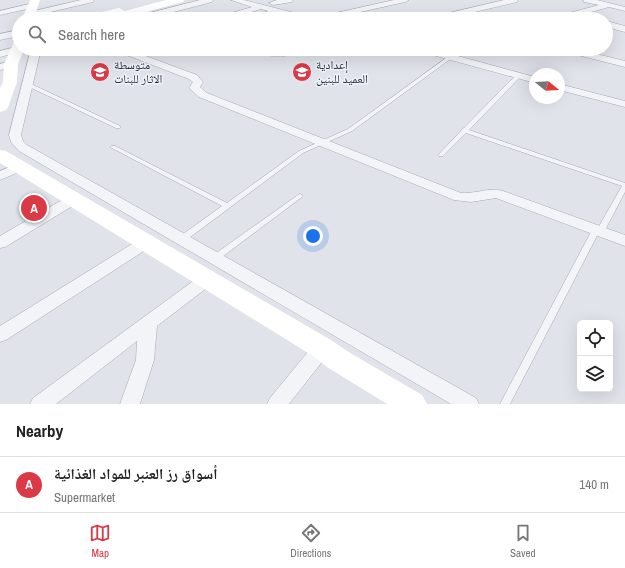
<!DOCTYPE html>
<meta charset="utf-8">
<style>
:root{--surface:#fff;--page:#f2f2f2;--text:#222;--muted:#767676;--line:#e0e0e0;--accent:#db3946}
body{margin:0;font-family:"Archivo Narrow","Noto Naskh Arabic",sans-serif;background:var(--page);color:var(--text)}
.controls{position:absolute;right:12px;bottom:12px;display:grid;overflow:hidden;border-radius:6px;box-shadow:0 4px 16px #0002}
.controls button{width:36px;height:36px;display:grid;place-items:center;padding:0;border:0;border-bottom:1px solid var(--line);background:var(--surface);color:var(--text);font:20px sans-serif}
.compass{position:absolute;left:529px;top:68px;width:36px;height:36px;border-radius:50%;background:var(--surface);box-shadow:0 4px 16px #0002;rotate:108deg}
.you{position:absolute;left:313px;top:236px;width:14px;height:14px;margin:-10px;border:3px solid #fff;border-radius:50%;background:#1a73e8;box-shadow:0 0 0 6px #1a73e833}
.badge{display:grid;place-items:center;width:26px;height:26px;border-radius:50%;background:var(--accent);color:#fff;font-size:13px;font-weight:700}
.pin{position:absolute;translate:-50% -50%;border:2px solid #fff;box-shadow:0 1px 4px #0006}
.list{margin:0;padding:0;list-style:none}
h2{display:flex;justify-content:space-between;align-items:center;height:52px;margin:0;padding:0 16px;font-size:17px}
h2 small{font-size:13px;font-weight:400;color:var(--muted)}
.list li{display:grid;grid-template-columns:26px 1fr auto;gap:12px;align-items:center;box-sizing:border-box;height:56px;padding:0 16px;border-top:1px solid var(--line)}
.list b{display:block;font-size:15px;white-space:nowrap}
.list p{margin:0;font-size:13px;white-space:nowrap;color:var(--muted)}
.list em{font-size:13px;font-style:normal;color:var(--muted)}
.icon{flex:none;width:22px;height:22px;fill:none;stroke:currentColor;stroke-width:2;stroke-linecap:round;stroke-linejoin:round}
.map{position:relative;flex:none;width:625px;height:404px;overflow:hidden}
.search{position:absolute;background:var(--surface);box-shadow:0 4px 16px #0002;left:12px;right:12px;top:12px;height:44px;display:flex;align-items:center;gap:10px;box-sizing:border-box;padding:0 14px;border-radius:22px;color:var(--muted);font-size:15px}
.sheet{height:108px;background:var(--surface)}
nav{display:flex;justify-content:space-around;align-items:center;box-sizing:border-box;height:56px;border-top:1px solid var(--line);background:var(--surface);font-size:11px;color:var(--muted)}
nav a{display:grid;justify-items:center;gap:2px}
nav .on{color:var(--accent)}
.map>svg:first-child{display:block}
</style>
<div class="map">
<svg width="625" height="404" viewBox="0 0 625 404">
<rect width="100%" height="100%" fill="#e0e3ea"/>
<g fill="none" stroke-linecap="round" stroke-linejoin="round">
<defs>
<path id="lane" d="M 273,9 L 276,10 L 266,15 L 262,19 L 258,19 L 264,13 Z
M 267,49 L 271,49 L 272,53 C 285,56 287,49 297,49 C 289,57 279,58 268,55 Z
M 449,56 L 453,57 L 352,131 L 303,153 L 185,241 L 179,241 L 178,239 L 179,237 L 222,206 L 110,147 L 111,146 L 115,146 L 227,203 L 299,151 L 348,129 Z
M 518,74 L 520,75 L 520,77 L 469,130 L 625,183 L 625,192 L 603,234 L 598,234 L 510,404 L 500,404 L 592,230 L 593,228 L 598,228 L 622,186 L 466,133 L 443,156 L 439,156 L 438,155 L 439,154 L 461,131 L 462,129 L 464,128 L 516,75 Z
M 27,82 L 120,126 L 121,127 L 120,128 L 116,128 L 25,85 L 25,83 Z
M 300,194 L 302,195 L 303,196 L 302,197 L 218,260 L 212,260 L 211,258 L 212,256 L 298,195 Z"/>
<path id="street" d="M 81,0 L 94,0 L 93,2 L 29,17 L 25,15 L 26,13 Z
M 200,0 L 213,0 L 212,2 L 147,19 L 133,19 L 134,17 Z
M 231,0 L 244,0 L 310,17 L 311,19 L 297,19 L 261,9 L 230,19 L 217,19 L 218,17 L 252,7 Z
M 277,0 L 293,0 L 292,2 L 273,5 L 269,3 Z
M 394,0 L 409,0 L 405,2 L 329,19 L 324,19 L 323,17 L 327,15 Z
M 504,0 L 518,0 L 517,2 L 445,19 L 431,19 L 432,17 Z
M 583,0 L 597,0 L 625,7 L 625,11 L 609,7 L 566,19 L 553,19 L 554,17 L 599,5 L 584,2 Z
M 33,3 L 36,3 L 36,7 L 0,15 L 0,11 Z
M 606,21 L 625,26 L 625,32 L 606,27 Z
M 19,30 L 19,36 L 0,40 L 0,34 Z
M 16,47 L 21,50 L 19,52 L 0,57 L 0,51 Z
M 31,49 L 41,49 L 21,135 L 23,141 L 27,145 L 476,398 L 479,404 L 451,404 L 19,151 L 11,142 L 9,135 Z
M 114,49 L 127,49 L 197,75 L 203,82 L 200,87 L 207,93 L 461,193 C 476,194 489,187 503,191 L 625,235 L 625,246 L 496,198 L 471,202 L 454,200 L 199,97 L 189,88 L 193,82 L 189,79 L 116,51 Z
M 416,49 L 432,49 L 535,77 L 535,83 L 418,51 Z
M 560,49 L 576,49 L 625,61 L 625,67 L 562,51 Z
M 11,61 L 14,62 L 16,64 L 14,66 L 0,70 L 0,64 Z
M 559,84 L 625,101 L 625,107 L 559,90 Z
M 19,163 L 24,164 L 25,167 L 24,170 L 0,180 L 0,171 Z
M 74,195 L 79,196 L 81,199 L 79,202 L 5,247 L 0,248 L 0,236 L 69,196 Z
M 145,238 L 150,239 L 153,243 L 150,247 L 6,340 L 0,342 L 0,326 L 140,239 Z
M 206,274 L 212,276 L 214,280 L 212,284 L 157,326 L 154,360 L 140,404 L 120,404 L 136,360 L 137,341 L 56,404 L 30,404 L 33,398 L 200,276 Z
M 322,340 L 329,343 L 331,348 L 329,353 L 289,404 L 267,404 L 270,398 L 315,343 Z"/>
</defs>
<!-- lane casing -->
<use href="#lane" stroke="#a5a9b5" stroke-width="1"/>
<!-- street casing -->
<use href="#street" stroke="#a5a9b5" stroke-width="1"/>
<!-- lane -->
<use href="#lane" fill="#f3f4f8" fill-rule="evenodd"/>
<!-- street -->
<use href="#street" fill="#f3f4f8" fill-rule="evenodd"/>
<!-- secondary -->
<path fill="#fff" fill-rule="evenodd" d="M 30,0 L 40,0 L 34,19 L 22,19 Z
M 166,0 L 184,0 L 183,2 L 120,19 L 82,19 L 84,16 L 119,8 L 125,11 Z
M 19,40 L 19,49 L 24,49 L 18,64 L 17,82 L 8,107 L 6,110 L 0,112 L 0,88 L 3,82 L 4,64 L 13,44 L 14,41 Z
M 0,150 L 6,151 L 331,340 L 347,351 L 422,395 L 427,404 L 387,404 L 327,367 L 313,356 L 0,163 Z"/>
</g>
<!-- icons -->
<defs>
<symbol id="school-disc" viewBox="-11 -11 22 22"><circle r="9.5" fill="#db3946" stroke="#eff2f7"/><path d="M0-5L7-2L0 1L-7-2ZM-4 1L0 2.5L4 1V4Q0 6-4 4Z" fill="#fff"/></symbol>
</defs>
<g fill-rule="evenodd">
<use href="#school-disc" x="89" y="61" width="22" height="22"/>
<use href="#school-disc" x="291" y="61" width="22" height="22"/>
</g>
<g text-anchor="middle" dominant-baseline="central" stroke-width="3" stroke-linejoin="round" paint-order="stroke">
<!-- far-poi labels -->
<g font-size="12" fill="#272f43" stroke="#eff2f7" text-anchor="start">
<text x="114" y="65">متوسطة<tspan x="114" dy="14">الاثار للبنات</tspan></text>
<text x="316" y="65">إعدادية<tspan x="316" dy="14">العميد للبنين</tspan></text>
</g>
</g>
</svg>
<div class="controls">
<button><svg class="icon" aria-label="locate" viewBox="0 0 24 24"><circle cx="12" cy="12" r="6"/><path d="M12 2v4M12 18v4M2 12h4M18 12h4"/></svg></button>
<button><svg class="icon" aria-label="layers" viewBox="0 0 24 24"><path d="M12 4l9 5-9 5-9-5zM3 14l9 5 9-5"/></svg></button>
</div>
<svg class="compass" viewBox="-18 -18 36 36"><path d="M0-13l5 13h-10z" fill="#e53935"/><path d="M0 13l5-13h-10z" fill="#767676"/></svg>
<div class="you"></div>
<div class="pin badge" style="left:34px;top:208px">A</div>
<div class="search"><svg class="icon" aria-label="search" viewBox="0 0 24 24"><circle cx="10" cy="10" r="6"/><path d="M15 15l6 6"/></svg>Search here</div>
</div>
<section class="sheet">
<h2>Nearby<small></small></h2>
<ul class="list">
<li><span class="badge">A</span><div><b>أسواق رز العنبر للمواد الغذائية</b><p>Supermarket</p></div><em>140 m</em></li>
</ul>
</section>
<nav>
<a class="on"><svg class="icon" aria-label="map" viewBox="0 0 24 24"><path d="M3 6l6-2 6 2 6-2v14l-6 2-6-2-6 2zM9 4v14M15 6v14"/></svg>Map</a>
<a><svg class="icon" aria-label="directions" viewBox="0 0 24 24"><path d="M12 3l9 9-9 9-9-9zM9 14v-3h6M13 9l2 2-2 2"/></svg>Directions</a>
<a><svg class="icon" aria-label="saved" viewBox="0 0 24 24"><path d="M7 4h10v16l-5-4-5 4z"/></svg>Saved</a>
</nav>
